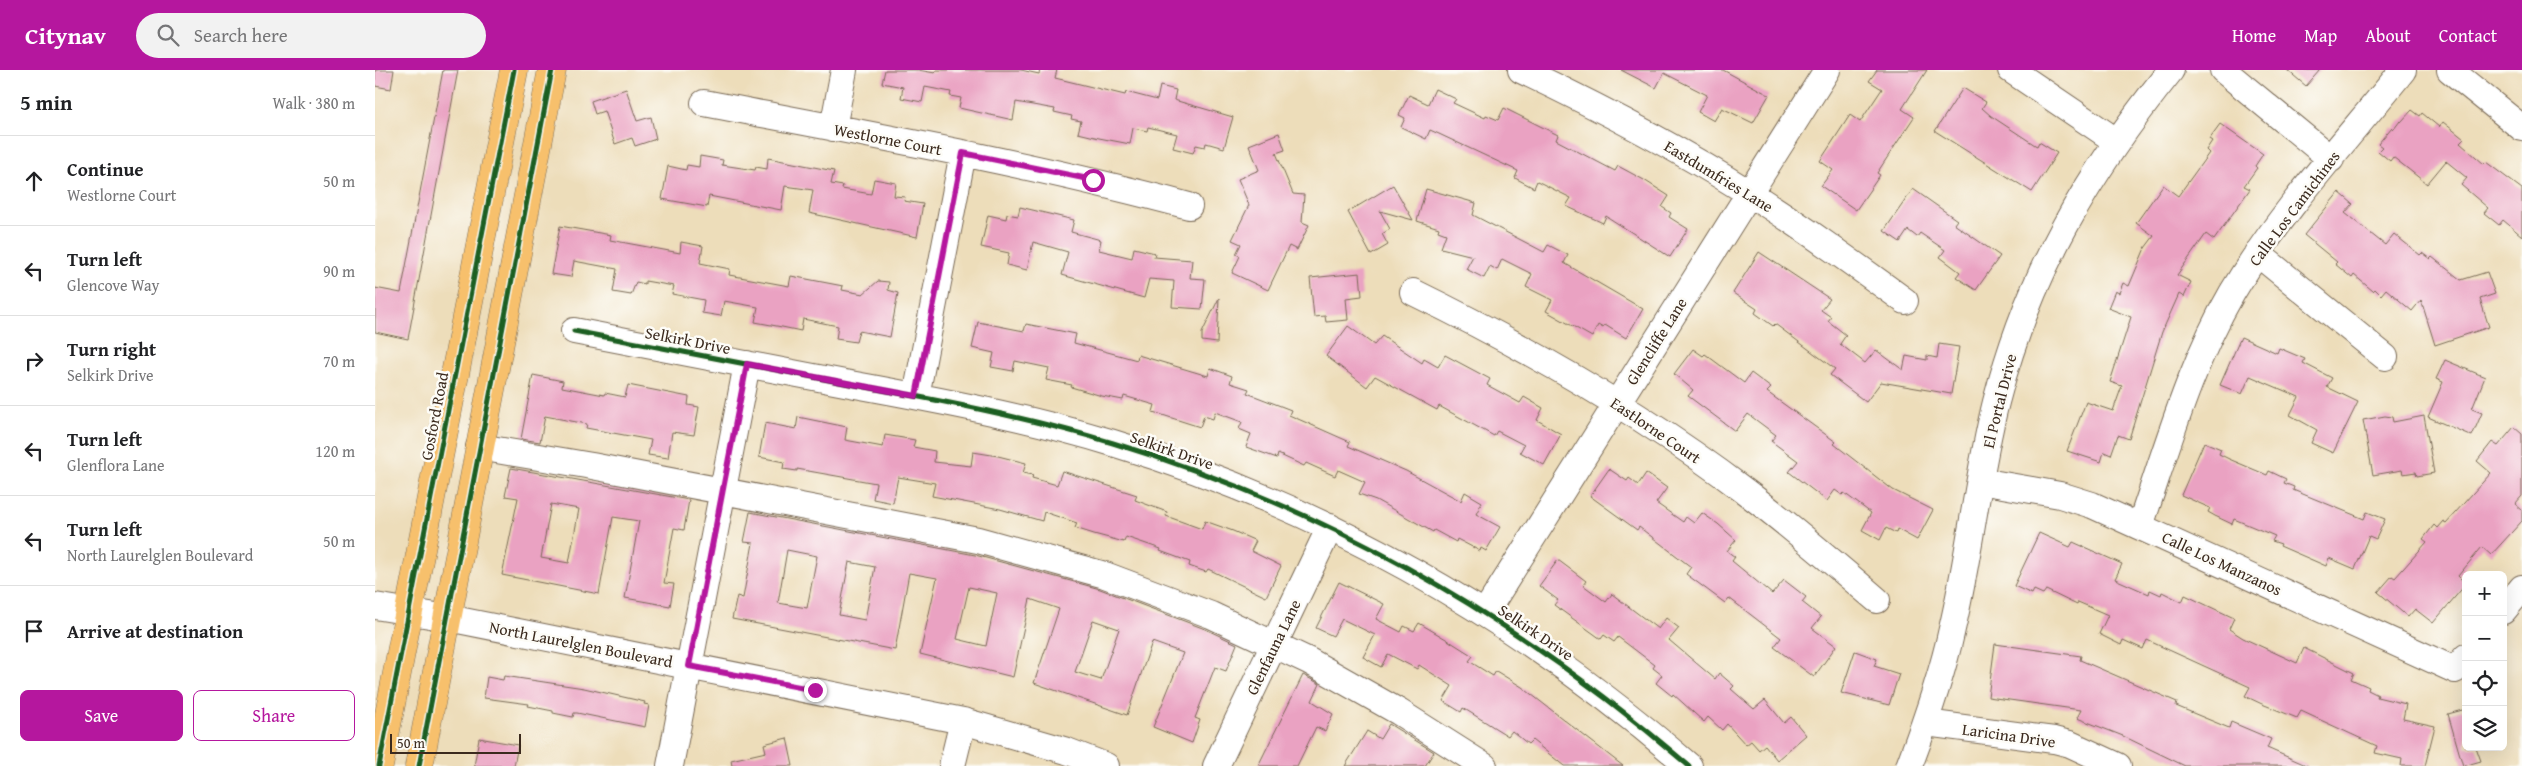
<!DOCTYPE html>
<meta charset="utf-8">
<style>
:root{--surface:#fff;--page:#f2f2f2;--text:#202124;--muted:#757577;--line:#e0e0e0;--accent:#b5179e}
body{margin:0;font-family:"Gentium Book Plus",serif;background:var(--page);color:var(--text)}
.controls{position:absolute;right:15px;bottom:15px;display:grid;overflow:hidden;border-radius:8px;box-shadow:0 5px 20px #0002}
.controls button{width:45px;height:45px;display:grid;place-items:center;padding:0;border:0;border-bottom:1px solid var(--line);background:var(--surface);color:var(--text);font:25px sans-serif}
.scale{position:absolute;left:15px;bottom:12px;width:131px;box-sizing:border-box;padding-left:5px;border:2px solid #3b2a1e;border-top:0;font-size:14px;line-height:18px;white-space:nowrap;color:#3b2a1e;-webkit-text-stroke:4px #fdfcf7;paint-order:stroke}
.stop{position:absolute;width:15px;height:15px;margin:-11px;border:4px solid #b5179e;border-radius:50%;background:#fff}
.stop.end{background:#b5179e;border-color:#fff;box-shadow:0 1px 5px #0008}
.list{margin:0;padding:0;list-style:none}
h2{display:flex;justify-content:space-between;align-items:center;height:65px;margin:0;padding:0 20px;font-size:21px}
h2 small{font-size:16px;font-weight:400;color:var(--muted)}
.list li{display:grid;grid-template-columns:32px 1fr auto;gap:15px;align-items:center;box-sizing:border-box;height:90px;padding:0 20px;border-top:1px solid var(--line)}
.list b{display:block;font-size:19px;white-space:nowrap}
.list p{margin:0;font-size:16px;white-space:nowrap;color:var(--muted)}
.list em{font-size:16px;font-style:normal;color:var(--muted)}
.actions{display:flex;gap:10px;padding:15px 20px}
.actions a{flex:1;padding:11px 0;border:1px solid var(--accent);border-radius:8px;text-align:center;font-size:18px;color:var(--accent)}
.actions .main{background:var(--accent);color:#fff}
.icon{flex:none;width:28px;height:28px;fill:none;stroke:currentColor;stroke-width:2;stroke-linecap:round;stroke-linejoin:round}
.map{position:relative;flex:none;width:2147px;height:696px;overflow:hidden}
header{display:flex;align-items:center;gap:30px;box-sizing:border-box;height:70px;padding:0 25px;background:var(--accent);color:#fff}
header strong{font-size:24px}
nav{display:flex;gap:28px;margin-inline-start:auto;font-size:18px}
.search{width:350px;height:45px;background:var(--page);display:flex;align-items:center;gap:12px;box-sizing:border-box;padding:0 18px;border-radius:28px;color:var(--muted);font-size:19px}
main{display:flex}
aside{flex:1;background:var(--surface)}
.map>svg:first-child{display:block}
</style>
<header>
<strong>Citynav</strong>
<div class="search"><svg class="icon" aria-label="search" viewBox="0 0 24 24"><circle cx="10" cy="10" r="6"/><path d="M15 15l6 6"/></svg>Search here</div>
<nav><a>Home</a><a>Map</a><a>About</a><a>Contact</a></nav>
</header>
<main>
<aside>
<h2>5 min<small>Walk · 380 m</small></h2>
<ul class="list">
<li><svg class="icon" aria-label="ahead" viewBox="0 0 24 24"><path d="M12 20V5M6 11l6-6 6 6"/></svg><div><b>Continue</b><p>Westlorne Court</p></div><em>50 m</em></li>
<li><svg class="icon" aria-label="left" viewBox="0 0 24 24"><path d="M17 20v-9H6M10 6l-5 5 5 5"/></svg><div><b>Turn left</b><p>Glencove Way</p></div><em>90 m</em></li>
<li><svg class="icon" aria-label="right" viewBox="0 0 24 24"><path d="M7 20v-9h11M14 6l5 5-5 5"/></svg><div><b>Turn right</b><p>Selkirk Drive</p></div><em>70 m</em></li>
<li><svg class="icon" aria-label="left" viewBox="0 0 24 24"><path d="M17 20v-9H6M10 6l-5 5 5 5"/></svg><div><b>Turn left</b><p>Glenflora Lane</p></div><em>120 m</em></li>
<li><svg class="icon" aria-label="left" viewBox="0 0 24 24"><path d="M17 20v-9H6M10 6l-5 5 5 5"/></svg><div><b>Turn left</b><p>North Laurelglen Boulevard</p></div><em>50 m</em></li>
<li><svg class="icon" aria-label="arrive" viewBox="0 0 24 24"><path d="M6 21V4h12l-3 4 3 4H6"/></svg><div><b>Arrive at destination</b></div></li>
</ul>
<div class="actions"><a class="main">Save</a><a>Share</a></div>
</aside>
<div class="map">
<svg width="2147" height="696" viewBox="0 0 2147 696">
<rect width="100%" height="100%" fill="#fdfcf7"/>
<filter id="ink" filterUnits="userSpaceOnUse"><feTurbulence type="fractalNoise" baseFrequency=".02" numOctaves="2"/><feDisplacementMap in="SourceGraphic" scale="10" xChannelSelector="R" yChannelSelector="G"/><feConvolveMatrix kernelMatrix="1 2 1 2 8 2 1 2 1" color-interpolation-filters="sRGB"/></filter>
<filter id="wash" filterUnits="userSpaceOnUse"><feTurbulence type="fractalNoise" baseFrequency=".0096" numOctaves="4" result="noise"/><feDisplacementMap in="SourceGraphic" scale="20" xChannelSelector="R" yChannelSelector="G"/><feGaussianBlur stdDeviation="1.12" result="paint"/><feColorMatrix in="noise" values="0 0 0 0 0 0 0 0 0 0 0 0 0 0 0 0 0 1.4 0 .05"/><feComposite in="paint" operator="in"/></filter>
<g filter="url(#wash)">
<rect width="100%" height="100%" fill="#edddba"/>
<g id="blocks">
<!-- building -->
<path fill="#eaa2c2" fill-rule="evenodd" d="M 0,0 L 19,0 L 16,19 L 0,16 Z
M 68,0 L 83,0 L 33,269 L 0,262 L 0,218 L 26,223 Z
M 510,0 L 543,0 L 560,3 L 561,0 L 646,0 L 664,4 L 665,0 L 682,0 L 680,8 L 750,25 L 751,22 L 782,30 L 785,16 L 801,20 L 799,30 L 858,47 L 849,78 L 831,73 L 830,77 L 821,75 L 818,83 L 798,78 L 802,64 L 773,57 L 772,61 L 758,58 L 755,74 L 724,68 L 703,63 L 706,51 L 696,49 L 697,46 L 679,42 L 680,39 L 641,32 L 638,50 L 584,38 L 586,28 L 575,26 L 576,22 L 550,17 L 547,32 L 526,28 L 528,17 L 507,13 Z
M 1246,0 L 1348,0 L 1394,25 L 1378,53 L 1347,38 L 1339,51 L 1323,42 L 1332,25 L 1289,3 L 1281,18 Z
M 1502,0 L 1552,0 L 1527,39 L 1539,47 L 1502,103 L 1505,105 L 1481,140 L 1446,116 L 1458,100 L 1445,91 L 1475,45 L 1485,52 L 1507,19 L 1494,11 Z
M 1912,0 L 1945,0 L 1931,16 Z
M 1588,18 L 1611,32 L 1607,38 L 1616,46 L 1660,75 L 1662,76 L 1664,72 L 1682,83 L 1657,122 L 1560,61 Z
M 251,19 L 262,51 L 276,47 L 281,69 L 260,76 L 257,68 L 240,74 L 229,41 L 220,44 L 216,31 Z
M 1060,19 L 1081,29 L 1078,33 L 1110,48 L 1111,45 L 1123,50 L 1129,38 L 1183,65 L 1181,70 L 1240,101 L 1243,96 L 1269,110 L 1294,126 L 1287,137 L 1296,143 L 1294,147 L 1313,159 L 1295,187 L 1231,146 L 1228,153 L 1191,136 L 1196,128 L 1162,111 L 1159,118 L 1140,108 L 1143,101 L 1064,64 L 1055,60 L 1051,69 L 1026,57 L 1030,48 L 1024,45 L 1034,25 L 1053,34 Z
M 2037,40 L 2045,46 L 2047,43 L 2064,57 L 2068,52 L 2089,69 L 2085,73 L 2109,94 L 2111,92 L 2147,119 L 2147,166 L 2128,150 L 2124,155 L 2109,143 L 2113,138 L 2086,115 L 2092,108 L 2071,91 L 2052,114 L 2018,87 L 2015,91 L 2003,81 L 2007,77 L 2003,74 L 2017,57 L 2019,59 L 2025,51 L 2026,52 Z
M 1845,54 L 1888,84 L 1880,96 L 1882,98 L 1869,116 L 1875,119 L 1839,170 L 1831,164 L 1802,205 L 1816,212 L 1809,227 L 1804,224 L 1787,262 L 1754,369 L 1743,365 L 1736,385 L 1729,382 L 1726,392 L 1692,381 L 1711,332 L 1738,341 L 1747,316 L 1735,312 L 1756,247 L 1733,238 L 1740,221 L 1744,223 L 1748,213 L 1754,216 L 1770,178 L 1779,166 L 1761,153 L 1788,115 L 1803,126 L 1834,83 L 1831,80 L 1837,71 L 1834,69 Z
M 904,63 L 910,80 L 901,83 L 918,124 L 929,125 L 927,152 L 934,155 L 922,180 L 914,176 L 893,220 L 857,203 L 865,186 L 861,184 L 866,174 L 857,170 L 874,135 L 863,109 L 884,100 L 874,75 Z
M 325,86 L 348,90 L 347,95 L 380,100 L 381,97 L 392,99 L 393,88 L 459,101 L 456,114 L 468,116 L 467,119 L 496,124 L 499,109 L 521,113 L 519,126 L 530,127 L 529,131 L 548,134 L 542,167 L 434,143 L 438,120 L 410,116 L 406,140 L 334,126 L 332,137 L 287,129 L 293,96 L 311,100 L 312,95 L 324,97 Z
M 1018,115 L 1038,150 L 1005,141 L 1015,159 L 1007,164 L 1013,175 L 996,185 L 973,142 Z
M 1051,119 L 1101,133 L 1098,145 L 1169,182 L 1173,175 L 1193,185 L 1189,193 L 1268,239 L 1251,268 L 1230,255 L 1228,258 L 1223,255 L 1217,267 L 1171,241 L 1177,230 L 1151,217 L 1157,204 L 1127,189 L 1122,200 L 1115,196 L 1109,208 L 1091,199 L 1098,186 L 1066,178 L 1071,164 L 1063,161 L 1064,158 L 1042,151 Z
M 1538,119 L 1582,150 L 1579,154 L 1625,186 L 1601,220 L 1581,207 L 1585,202 L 1565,187 L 1570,180 L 1545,163 L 1542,167 L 1533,160 L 1525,172 L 1509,161 Z
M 1964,122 L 1978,134 L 1970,143 L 2010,175 L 2019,164 L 2045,185 L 2047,183 L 2055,189 L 2057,187 L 2086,210 L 2112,202 L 2120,224 L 2105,229 L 2114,257 L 2060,275 L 2046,230 L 2037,241 L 2011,219 L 2006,225 L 2000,219 L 1998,221 L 1979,205 L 1977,208 L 1960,194 L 1962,192 L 1929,165 Z
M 645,137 L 699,150 L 696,162 L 726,170 L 724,180 L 757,188 L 759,178 L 780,183 L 779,187 L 817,190 L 815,208 L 830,209 L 827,239 L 797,237 L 799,211 L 774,209 L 769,228 L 687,205 L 693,182 L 658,172 L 652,200 L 632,195 L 634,183 L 606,177 L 613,145 L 631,149 L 632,144 L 643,146 Z
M 185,156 L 236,165 L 235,170 L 305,183 L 306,172 L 328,176 L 325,193 L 355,199 L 354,205 L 414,216 L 416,206 L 468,216 L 467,220 L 488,224 L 503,211 L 514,212 L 513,220 L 523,223 L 515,267 L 484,261 L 481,272 L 461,269 L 463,256 L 428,249 L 426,261 L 407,257 L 380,252 L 383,237 L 349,231 L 346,246 L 327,243 L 329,230 L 297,224 L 299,216 L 270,211 L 270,214 L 261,212 L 256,225 L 238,222 L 242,199 L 199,191 L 196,207 L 176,204 Z
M 1384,182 L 1455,229 L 1446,240 L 1456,247 L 1453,251 L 1471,265 L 1465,274 L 1490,293 L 1501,280 L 1528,300 L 1531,286 L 1552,290 L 1552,286 L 1562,288 L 1564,274 L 1584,277 L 1576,324 L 1506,312 L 1491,332 L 1455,305 L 1460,299 L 1400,254 L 1398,256 L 1380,243 L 1382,239 L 1358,223 Z
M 985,203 L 987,226 L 971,228 L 973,250 L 951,252 L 950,246 L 939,247 L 935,208 Z
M 844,228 L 842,273 L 827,271 L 827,263 Z
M 603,252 L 649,261 L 651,254 L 701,264 L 699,273 L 762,290 L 763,285 L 833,306 L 835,298 L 857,306 L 855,313 L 874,319 L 872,323 L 916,340 L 914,345 L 975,372 L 973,376 L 1031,401 L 1086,431 L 1090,422 L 1107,432 L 1101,444 L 1125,457 L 1111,481 L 1106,478 L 1105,481 L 1082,469 L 1081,472 L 1059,460 L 1058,462 L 1001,430 L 984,424 L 990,412 L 963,400 L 960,406 L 931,393 L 929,396 L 903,384 L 902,388 L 871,377 L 876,364 L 864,359 L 867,352 L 840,342 L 838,349 L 829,346 L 825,357 L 778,342 L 780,335 L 749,326 L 748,330 L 727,326 L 696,317 L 697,315 L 671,310 L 674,298 L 640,291 L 638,301 L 616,297 L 619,283 L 597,278 Z
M 973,256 L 999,275 L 1007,266 L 1047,293 L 1049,289 L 1063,297 L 1070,285 L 1115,309 L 1112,315 L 1145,333 L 1149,327 L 1168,338 L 1162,350 L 1186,364 L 1169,395 L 1145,382 L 1149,375 L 1122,361 L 1119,366 L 1064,336 L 1062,340 L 1000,306 L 992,317 L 951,286 Z
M 1866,267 L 1902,283 L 1904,278 L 1930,289 L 1928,293 L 1957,308 L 1952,317 L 1983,332 L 1958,383 L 1936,373 L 1942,360 L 1915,345 L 1924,327 L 1875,306 L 1867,324 L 1845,315 Z
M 1318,279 L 1328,286 L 1330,284 L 1369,313 L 1376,303 L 1396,318 L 1392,322 L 1461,372 L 1459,374 L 1518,420 L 1558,440 L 1542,470 L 1522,459 L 1521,463 L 1511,458 L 1505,470 L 1487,460 L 1496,443 L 1469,423 L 1467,425 L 1460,420 L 1452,431 L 1414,402 L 1423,391 L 1396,371 L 1401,365 L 1373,344 L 1360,361 L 1313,326 L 1318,320 L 1299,304 Z
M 2070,290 L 2110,307 L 2097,339 L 2107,343 L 2097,366 L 2053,347 L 2068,312 L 2061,309 Z
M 158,305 L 188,311 L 187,317 L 229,325 L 230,323 L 250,327 L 253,315 L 314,327 L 313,335 L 324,337 L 319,365 L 297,362 L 293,388 L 273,385 L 276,370 L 211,358 L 212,354 L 170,346 L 165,372 L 146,369 Z
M 2010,346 L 2017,347 L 2018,352 L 2049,346 L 2059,403 L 2042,406 L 2041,402 L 2028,404 L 2027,400 L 1998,405 L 1988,350 Z
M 423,347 L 472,357 L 470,370 L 508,377 L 510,365 L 540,370 L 538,377 L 560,381 L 559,392 L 596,396 L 598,382 L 623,386 L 651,393 L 648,403 L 658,405 L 657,408 L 682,415 L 687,401 L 762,425 L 760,430 L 792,442 L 791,446 L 827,459 L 830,451 L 858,461 L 881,471 L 876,481 L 906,496 L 891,527 L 833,499 L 831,502 L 814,496 L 815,492 L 785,481 L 786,479 L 751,467 L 749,472 L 719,464 L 700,458 L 702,453 L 669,442 L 667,451 L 625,439 L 557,426 L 560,413 L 523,407 L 518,433 L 498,429 L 501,413 L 422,399 L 422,401 L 408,399 L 409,392 L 384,387 L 390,353 L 421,359 Z
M 2139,357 L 2147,364 L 2147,426 L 2140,434 L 2147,440 L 2147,451 L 2116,485 L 2107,477 L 2083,506 L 2091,514 L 2058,553 L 2040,539 L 2033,547 L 2003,522 L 2017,506 L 2020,508 L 2052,472 L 2048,469 L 2059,455 L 2062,458 L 2068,451 L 2071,453 L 2116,403 L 2102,391 L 2117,372 L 2123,376 Z
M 1829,372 L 1846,379 L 1844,384 L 1854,389 L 1892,405 L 1894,401 L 1911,409 L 1909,413 L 1919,417 L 1918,420 L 1989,449 L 1992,442 L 2010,449 L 2001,469 L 1994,466 L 1980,499 L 1954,488 L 1951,496 L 1905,476 L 1906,474 L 1897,471 L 1900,466 L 1859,449 L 1857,454 L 1840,446 L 1833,442 L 1835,438 L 1806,425 Z
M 136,398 L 314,430 L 309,460 L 299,458 L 289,513 L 299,514 L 295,536 L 250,528 L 264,451 L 238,447 L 224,524 L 127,505 L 143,428 L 130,426 ZM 176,434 L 204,439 L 194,493 L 166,488 Z
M 1234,399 L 1252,411 L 1254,408 L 1263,415 L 1271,403 L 1292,418 L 1281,433 L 1308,452 L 1311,447 L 1319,453 L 1327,443 L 1343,454 L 1361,470 L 1352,481 L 1360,487 L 1357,491 L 1397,524 L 1409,510 L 1431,527 L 1427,532 L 1446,547 L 1437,558 L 1461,576 L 1439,607 L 1399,577 L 1406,568 L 1354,528 L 1350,533 L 1311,504 L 1316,497 L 1264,457 L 1262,460 L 1215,426 Z
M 375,442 L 600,485 L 725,519 L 830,559 L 862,574 L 851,601 L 840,597 L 820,648 L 825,650 L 817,673 L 778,657 L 808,583 L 777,572 L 752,645 L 659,613 L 684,539 L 655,529 L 638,607 L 545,584 L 562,508 L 534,503 L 520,580 L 357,549 L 362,526 L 368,528 L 378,473 L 369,472 ZM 412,480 L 442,486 L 432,538 L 403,533 ZM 474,492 L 500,497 L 490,550 L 464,545 ZM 594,517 L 622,523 L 611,576 L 582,569 ZM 718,550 L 744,559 L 726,610 L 700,602 Z
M 1664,463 L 1695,477 L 1698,472 L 1747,494 L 1740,509 L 1774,524 L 1775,520 L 1786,525 L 1787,522 L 1807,532 L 1810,525 L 1859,548 L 1854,559 L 1868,568 L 1922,593 L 1929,578 L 1979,603 L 1976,609 L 1994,617 L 1993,620 L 2003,625 L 2002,627 L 2031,634 L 2028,649 L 2060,656 L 2050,696 L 2026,696 L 2027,689 L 2000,683 L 2002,676 L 1926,641 L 1922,648 L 1887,634 L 1870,626 L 1875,617 L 1772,570 L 1768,579 L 1748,570 L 1746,575 L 1724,564 L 1733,545 L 1703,532 L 1702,535 L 1671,520 L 1668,524 L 1659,520 L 1657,524 L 1639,516 Z
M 1183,490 L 1211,511 L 1208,515 L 1231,532 L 1237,524 L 1283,559 L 1291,548 L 1304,558 L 1294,570 L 1340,609 L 1344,603 L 1359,616 L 1356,619 L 1379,639 L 1390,630 L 1409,653 L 1416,647 L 1431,665 L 1402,690 L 1390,675 L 1384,680 L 1376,671 L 1371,675 L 1352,654 L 1347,660 L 1333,647 L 1329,652 L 1298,624 L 1297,626 L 1281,613 L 1287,605 L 1278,598 L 1280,595 L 1243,567 L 1239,572 L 1229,565 L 1226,569 L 1179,535 L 1183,530 L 1164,516 Z
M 964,512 L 1009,534 L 1001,549 L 1026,562 L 1029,556 L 1039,561 L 1044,553 L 1071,569 L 1098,586 L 1094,591 L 1118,606 L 1121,601 L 1147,617 L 1248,696 L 1189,696 L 1157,670 L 1153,674 L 1137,661 L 1133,666 L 1088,638 L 1086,642 L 1068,631 L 1077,616 L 1044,595 L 1042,599 L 1013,584 L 1006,597 L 988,587 L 1000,565 L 967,549 L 958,566 L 941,558 Z
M 1620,574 L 1706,586 L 1705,590 L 1802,632 L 1801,636 L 1854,658 L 1856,652 L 1896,669 L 1892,678 L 1933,696 L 1810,696 L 1748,666 L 1702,648 L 1706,640 L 1613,627 Z
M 1480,581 L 1502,589 L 1499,596 L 1524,604 L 1514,635 L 1466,623 Z
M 928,605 L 945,614 L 937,631 L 958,644 L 950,661 L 941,657 L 922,696 L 883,696 Z
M 129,606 L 209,618 L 270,632 L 269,634 L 274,635 L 270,657 L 202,643 L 199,643 L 198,647 L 178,643 L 178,641 L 153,636 L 154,634 L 109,628 L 112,607 L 128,610 Z
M 2091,639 L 2091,677 L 2101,677 L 2106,691 L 2088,696 L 2073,644 Z
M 1014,654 L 1059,682 L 1050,696 L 970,696 L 992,661 L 1005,669 Z
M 104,668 L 143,675 L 139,696 L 99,696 Z
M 412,668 L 418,696 L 357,696 L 356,690 L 391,682 L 389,674 Z"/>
</g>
</g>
<g filter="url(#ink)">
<use href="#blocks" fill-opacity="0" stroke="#796955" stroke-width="1"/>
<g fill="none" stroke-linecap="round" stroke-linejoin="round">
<defs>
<path id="minor" d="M 1146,0 C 1224,37 1301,77 1374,123 C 1428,157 1479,194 1530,231
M 1636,0 L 1741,71
M 1848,0 L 1956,89
M 2075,0 L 2147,58
M 329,33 C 491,64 654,93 814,136
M 458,58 L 469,0
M 1882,183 L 2010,287
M 1038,222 C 1155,279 1267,343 1371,422 C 1416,456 1459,493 1502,530
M 199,261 C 291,278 383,296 475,314 C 563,330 652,347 738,373 C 953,438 1144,549 1314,696
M 541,326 L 588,83
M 104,377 L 217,396 L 603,470 L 730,505 L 836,545 L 934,591 L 1024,642 L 1109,696
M 1605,411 L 1685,425 L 1717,435 L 2080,600 L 2091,587
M 1765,456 C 1792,378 1815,295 1857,223 C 1905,142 1970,72 2028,0
M 0,536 L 73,548 L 588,651 L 692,681 L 731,696
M 2128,541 L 2147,518
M 1110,543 L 1452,0
M 1551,653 L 1679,670 L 1695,674 L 1743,696
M 295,696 L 372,294
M 577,696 L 588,651
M 841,696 L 955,457
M 1534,696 C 1551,651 1567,606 1577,559 C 1595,484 1602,407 1621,332 C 1654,203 1714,102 1796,0"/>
<path id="major" d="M 4,696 L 139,0
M 44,696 L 177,0"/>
</defs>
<!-- minor casing -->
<use href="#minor" stroke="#796955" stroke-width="28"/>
<!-- major casing -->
<use href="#major" stroke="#796955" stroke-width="29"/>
<!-- minor -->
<use href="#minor" stroke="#fff" stroke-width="26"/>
<!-- major -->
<use href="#major" stroke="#f7c06c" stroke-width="28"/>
<defs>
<path id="cycleway" d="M 199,261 C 291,278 383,296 475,314 C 563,330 652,347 738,373 C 953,438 1144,549 1314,696
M 4,696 L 139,0
M 44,696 L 177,0"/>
</defs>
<!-- cycleway casing -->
<use href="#cycleway" stroke="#fdfcf7" stroke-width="8"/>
<!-- cycleway -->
<use href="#cycleway" stroke="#1b5e20" stroke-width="5"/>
</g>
</g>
<g fill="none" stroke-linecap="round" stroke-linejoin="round" filter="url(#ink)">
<!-- route -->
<path stroke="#b5179e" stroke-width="6" d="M 440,620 L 314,596 L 372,294 L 541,326 L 588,83 L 718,110"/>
</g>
<g text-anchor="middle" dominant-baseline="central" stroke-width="5" stroke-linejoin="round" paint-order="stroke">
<!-- street labels -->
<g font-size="16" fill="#3b2a1e" stroke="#fdfcf7">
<text transform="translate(513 69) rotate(11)">Westlorne Court</text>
<text transform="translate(1344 106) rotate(31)">Eastdumfries Lane</text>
<text transform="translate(1919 138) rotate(-53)">Calle Los Camichines</text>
<text transform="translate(313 270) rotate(11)">Selkirk Drive</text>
<text transform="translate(1281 271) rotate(-58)">Glencliffe Lane</text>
<text transform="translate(1624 331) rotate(-76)">El Portal Drive</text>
<text transform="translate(59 346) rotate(-79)">Gosford Road</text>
<text transform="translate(1281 360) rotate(34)">Eastlorne Court</text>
<text transform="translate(797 380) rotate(19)">Selkirk Drive</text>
<text transform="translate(1847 493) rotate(25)">Calle Los Manzanos</text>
<text transform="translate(1161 562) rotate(34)">Selkirk Drive</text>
<text transform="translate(206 574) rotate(11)">North Laurelglen Boulevard</text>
<text transform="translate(898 577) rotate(-64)">Glenfauna Lane</text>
<text transform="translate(1634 665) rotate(8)">Laricina Drive</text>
</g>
</g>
</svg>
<div class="controls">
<button>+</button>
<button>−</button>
<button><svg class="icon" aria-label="locate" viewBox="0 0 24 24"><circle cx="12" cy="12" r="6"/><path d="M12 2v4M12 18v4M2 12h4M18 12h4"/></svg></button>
<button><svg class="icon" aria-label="layers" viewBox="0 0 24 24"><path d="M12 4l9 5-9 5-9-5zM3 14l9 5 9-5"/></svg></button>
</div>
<div class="scale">50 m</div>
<div class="stop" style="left:718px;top:110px"></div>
<div class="stop end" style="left:440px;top:620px"></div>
</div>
</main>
